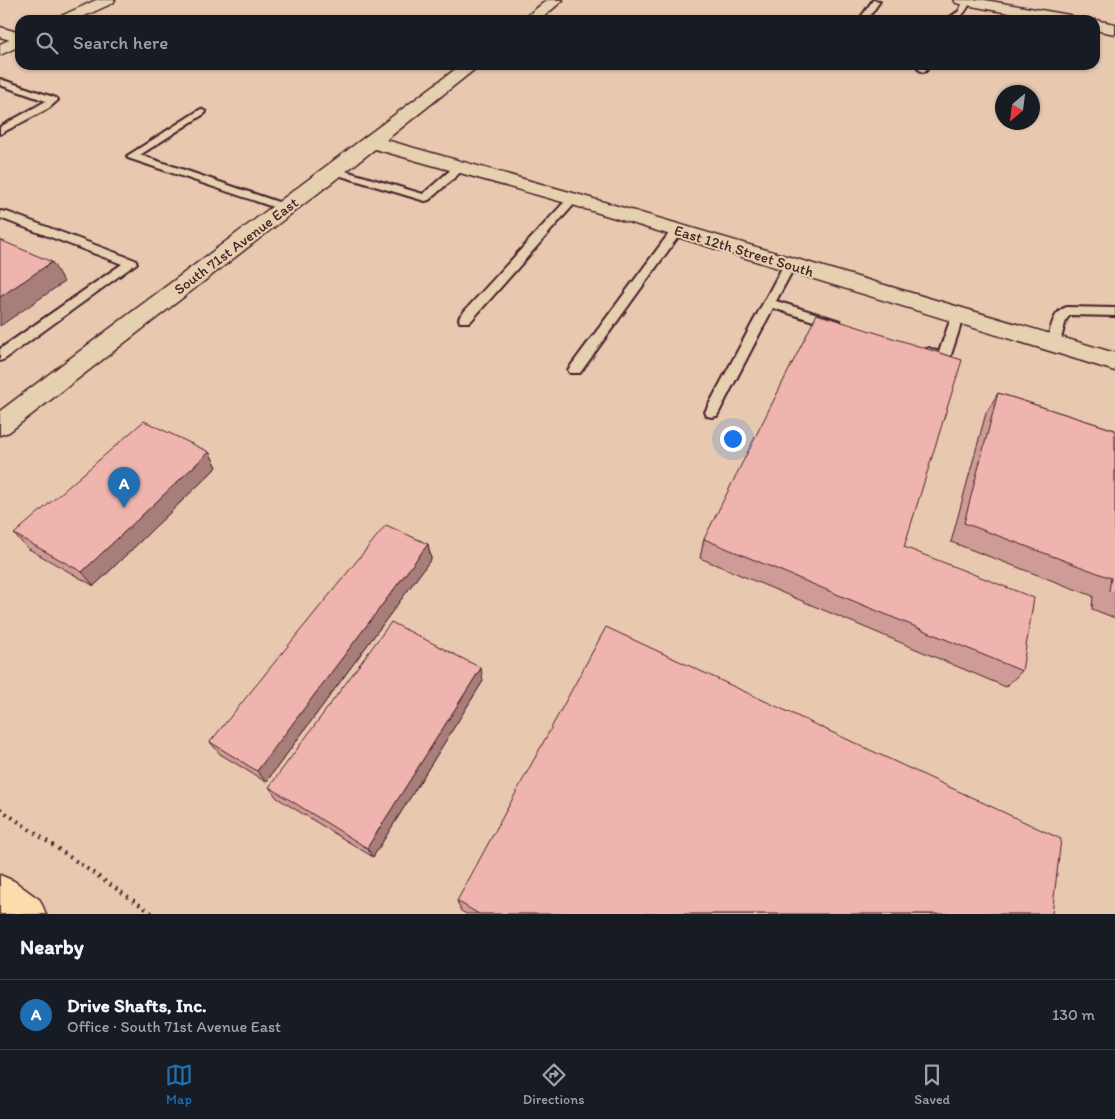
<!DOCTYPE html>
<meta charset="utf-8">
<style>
:root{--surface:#171b24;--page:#20242c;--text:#f1f3f6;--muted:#9ea1a6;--line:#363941;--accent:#1f6fb2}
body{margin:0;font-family:Itim,sans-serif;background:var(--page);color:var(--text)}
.compass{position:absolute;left:995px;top:85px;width:45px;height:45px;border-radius:50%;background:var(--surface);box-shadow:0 1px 4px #0004;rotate:208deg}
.you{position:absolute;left:732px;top:438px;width:18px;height:18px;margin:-12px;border:4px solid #fff;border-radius:50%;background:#1a73e8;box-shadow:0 0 0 8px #1a73e833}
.badge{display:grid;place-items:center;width:32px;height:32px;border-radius:50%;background:var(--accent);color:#fff;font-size:16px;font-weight:700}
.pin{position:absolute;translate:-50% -41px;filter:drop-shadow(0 1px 2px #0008)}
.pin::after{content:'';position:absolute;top:26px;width:18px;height:15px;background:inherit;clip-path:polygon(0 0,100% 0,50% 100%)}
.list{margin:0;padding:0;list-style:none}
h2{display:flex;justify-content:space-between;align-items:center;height:65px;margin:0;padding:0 20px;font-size:21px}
h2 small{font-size:16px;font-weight:400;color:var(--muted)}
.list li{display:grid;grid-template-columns:32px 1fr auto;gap:15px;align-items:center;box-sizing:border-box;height:70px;padding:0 20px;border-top:1px solid var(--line)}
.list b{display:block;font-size:19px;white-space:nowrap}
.list p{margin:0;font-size:16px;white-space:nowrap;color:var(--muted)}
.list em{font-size:16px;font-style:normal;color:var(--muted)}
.icon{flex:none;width:28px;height:28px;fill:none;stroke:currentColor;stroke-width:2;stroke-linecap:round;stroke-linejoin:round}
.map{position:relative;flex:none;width:1115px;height:914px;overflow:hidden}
.search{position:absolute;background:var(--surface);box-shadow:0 1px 4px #0004;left:15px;right:15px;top:15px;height:55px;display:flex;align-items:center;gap:12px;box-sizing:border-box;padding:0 18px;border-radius:15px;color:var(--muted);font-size:19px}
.sheet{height:135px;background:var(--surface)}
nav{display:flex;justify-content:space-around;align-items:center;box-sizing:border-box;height:70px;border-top:1px solid var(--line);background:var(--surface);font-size:14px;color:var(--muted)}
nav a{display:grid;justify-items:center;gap:2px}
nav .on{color:var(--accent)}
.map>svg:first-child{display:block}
</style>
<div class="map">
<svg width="1115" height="914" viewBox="0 0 1115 914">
<rect width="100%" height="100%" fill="#e8c8af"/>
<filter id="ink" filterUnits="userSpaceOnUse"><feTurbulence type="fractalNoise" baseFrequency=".02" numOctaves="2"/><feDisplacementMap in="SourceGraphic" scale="10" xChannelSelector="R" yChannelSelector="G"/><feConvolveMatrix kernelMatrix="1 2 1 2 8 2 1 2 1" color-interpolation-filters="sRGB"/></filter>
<g filter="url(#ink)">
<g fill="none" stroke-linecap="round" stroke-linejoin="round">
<defs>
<path id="lane" d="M 873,0 L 880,1 L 867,20 L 859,20 Z
M 964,0 L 971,1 C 965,14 960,20 946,20 L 959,11 Z
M 920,65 L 930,65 L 926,71 L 923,72 L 918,69 Z
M 0,79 L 56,98 L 58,100 L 49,108 L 0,134 L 0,127 L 46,101 L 0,85 Z
M 201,109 L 206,112 L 204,114 L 140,155 L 290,206 L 292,208 L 290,210 L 282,210 L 128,158 L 127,156 Z
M 459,165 L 464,168 L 463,170 L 429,200 L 425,201 L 331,173 L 330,171 L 335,168 L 423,194 L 455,166 Z
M 573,196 L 577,197 L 579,199 L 577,201 L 470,322 L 460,322 L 459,319 L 460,316 L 569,197 Z
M 0,211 L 7,212 L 135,260 L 137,263 L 5,359 L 0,361 L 0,349 L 122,264 L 0,218 Z
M 677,227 L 683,230 L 580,373 L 570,373 L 568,370 L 570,367 L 673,228 Z
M 790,260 L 796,264 L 776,301 L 840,321 L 841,324 L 835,328 L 773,308 L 717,416 L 712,417 L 707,416 L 705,412 L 784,264 Z
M 1067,307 L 1115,308 L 1115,316 L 1070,315 L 1066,320 L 1059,346 L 1049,346 L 1047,343 C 1051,330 1052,311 1067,307 Z
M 958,311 L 964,315 L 949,361 L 944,363 L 924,356 L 922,353 L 924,350 L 929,348 L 939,352 L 952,315 Z"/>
<path id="street" d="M 547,0 L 563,0 L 540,20 L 522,20 Z
M 954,0 L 985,0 L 1069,15 L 1074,17 L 1077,20 L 1045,20 L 961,4 L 956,3 Z
M 1095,20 L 1115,24 L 1115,34 L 1095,30 Z
M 0,27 L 20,33 L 20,43 L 0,37 Z
M 461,65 L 480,65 L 386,140 L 580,195 L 1115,353 L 1115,371 L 566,203 L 375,149 L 9,432 L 0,435 L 0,411 Z"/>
<path id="secondary" d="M 96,0 L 115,0 L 113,3 L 76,20 L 56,20 L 59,17 Z
M 20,35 L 20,46 L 0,55 L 0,44 Z"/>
<path id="primary" d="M 0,875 L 14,881 L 40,900 L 46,914 L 0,914 Z"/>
</defs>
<!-- lane casing -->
<use href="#lane" stroke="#4a1f2b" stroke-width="4"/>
<!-- street casing -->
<use href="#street" stroke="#4a1f2b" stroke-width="3"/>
<!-- secondary casing -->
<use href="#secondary" stroke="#4a1f2b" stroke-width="3"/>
<!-- primary casing -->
<use href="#primary" stroke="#4a1f2b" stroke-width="3"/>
<!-- path -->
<path stroke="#4a1f2b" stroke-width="4" stroke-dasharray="2 5" stroke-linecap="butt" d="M 0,809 L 153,914"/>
<!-- lane -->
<use href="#lane" fill="#e5d0af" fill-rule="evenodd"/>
<!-- street -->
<use href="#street" fill="#e5d0af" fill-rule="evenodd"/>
<!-- secondary -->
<use href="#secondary" fill="#e5d0af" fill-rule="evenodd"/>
<!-- primary -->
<use href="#primary" fill="#fddcac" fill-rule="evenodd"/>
</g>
<!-- wall -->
<path fill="#ce9b96" stroke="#4a1f2b" d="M 998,393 L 1115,430 L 1115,618 L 1092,609 L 1093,596 L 951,542 L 986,413 Z
M 209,452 L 217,467 L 94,586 L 27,548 L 14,534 Z
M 704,539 L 904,547 L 1022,671 L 1006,687 L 700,558 Z
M 428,544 L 431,559 L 266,782 L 220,754 L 210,742 Z
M 483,681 L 373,857 L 277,798 L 269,787 Z
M 457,901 L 1052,914 L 466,914 L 461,911 Z"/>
<!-- shaded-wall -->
<path fill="#a87e7a" stroke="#4a1f2b" d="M 52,262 L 64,282 L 0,326 L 0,297 Z
M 209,452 L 217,467 L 94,586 L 82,572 Z
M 428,544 L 431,559 L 266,782 L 257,771 Z
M 481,668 L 483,681 L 373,857 L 367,848 Z"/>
<!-- building -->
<path fill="#f0b4ae" stroke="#4a1f2b" d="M 0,240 L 52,262 L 0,297 Z
M 817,314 L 962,360 L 904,547 L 1034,598 L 1022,671 L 704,539 Z
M 998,393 L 1115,430 L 1115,593 L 1109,591 L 1111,578 L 964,523 Z
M 144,421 L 209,452 L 82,572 L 14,534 Z
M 386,525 L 428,544 L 257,771 L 210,742 Z
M 391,622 L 481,668 L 367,848 L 269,787 Z
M 606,627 L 1061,839 L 1052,914 L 479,914 L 457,901 Z"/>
</g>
<g text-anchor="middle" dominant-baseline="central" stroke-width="4" stroke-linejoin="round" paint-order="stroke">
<!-- far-street labels -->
<g font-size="15" fill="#4a1f2b" stroke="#e5d0af">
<text transform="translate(236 246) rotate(-37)">South 71st Avenue East</text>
<text transform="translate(744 251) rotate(17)">East 12th Street South</text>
</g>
</g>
</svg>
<svg class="compass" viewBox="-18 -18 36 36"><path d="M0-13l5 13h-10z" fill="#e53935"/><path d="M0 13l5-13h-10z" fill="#9ea1a6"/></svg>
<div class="you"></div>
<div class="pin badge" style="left:124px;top:508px">A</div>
<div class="search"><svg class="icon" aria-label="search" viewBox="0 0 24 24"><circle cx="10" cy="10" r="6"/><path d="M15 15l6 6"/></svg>Search here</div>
</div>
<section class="sheet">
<h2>Nearby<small></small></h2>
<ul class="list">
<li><span class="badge">A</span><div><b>Drive Shafts, Inc.</b><p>Office · South 71st Avenue East</p></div><em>130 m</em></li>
</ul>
</section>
<nav>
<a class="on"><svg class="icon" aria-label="map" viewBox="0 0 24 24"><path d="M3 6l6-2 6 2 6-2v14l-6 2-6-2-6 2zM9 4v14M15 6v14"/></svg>Map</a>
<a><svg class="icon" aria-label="directions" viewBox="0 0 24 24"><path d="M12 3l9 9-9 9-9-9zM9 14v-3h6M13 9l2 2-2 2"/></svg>Directions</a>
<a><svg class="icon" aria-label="saved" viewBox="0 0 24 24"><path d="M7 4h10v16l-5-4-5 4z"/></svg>Saved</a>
</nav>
